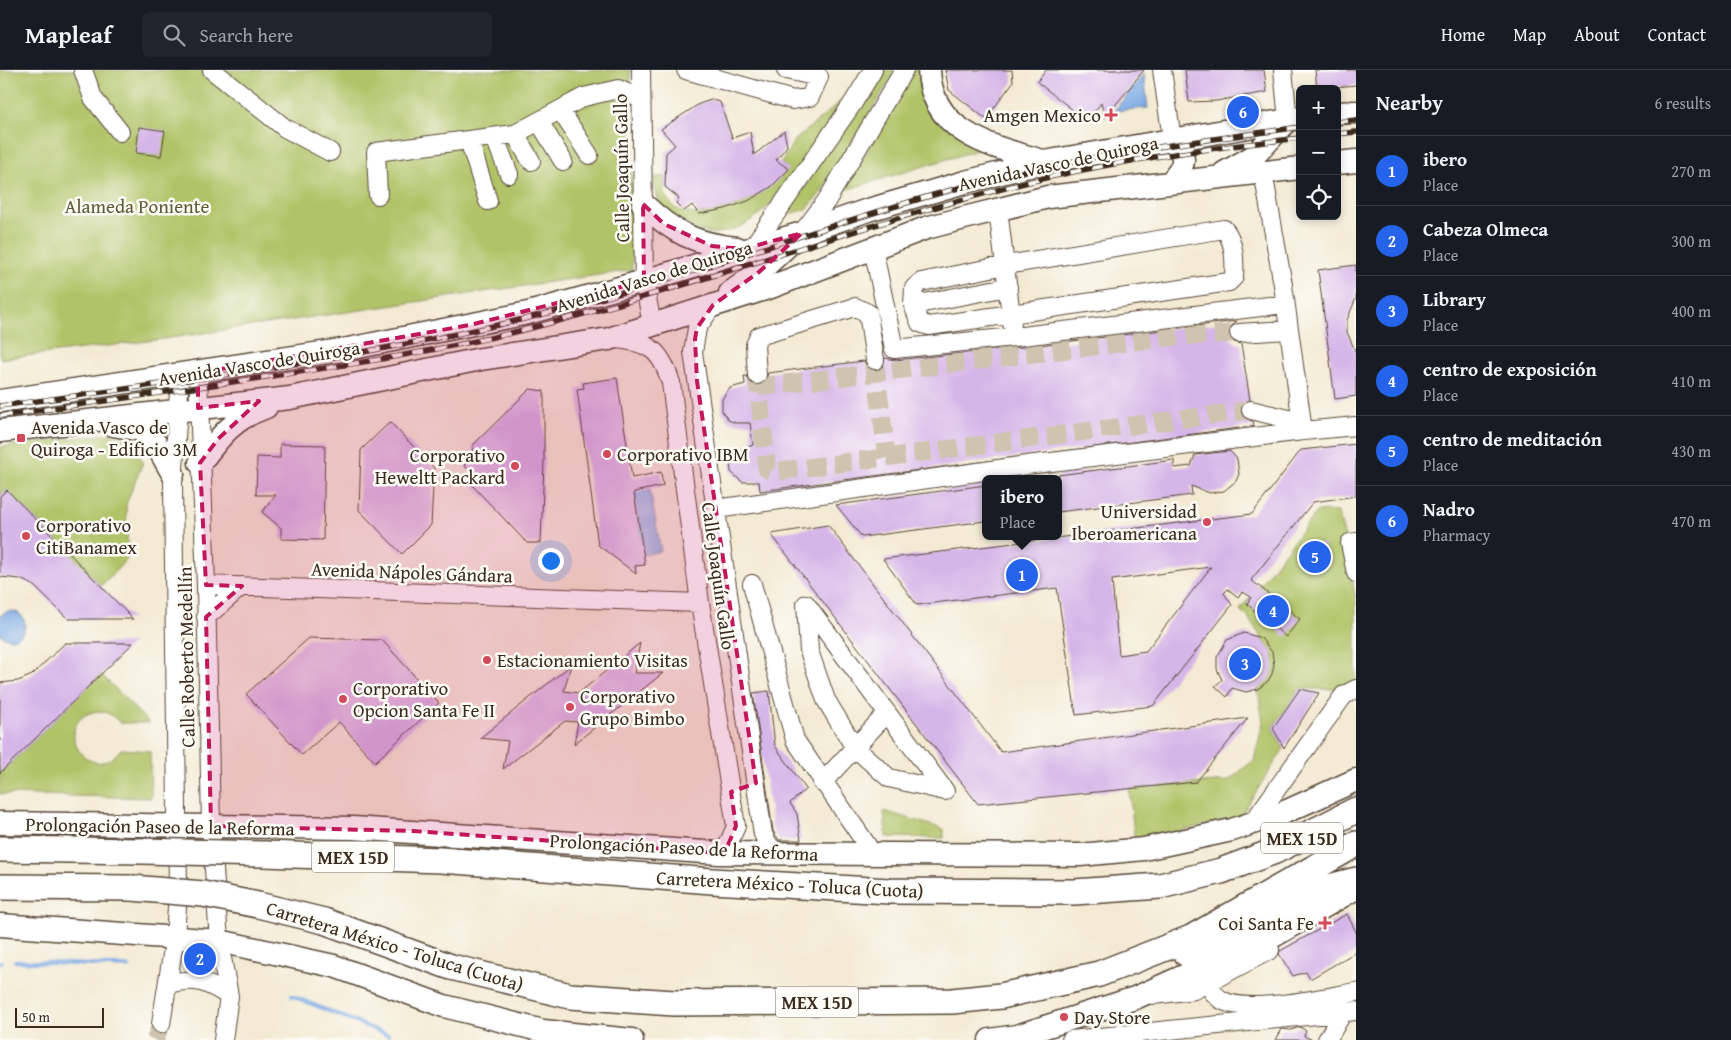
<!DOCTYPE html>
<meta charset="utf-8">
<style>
:root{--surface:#171b24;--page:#20242c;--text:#f1f3f6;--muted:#9ea1a6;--line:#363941;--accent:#2563eb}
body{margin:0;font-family:"Gentium Book Plus",serif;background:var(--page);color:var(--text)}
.controls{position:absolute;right:15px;top:15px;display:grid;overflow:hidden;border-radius:8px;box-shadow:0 2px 8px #0003}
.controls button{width:45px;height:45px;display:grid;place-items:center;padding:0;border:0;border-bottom:1px solid var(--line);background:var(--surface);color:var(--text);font:25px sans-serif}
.scale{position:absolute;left:15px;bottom:12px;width:89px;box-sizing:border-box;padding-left:5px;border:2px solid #3b2a1e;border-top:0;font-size:14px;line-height:18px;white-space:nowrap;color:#3b2a1e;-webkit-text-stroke:4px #fdfcf7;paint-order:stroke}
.you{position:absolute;left:550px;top:490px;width:18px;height:18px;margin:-12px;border:4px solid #fff;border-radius:50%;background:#1a73e8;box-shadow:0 0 0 8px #1a73e833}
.badge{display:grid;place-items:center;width:32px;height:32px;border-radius:50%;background:var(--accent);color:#fff;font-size:16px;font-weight:700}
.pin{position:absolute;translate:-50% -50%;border:2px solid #fff;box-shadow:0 1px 5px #0006}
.popup{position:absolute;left:982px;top:405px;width:80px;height:65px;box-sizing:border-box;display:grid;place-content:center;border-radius:8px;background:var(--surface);filter:drop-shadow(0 1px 4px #0005);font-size:16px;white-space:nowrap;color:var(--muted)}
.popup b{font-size:19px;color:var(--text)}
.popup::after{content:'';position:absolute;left:50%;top:100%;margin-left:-10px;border:10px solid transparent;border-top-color:var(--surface)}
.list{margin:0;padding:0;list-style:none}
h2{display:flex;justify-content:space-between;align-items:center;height:65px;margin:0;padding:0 20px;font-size:21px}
h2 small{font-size:16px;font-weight:400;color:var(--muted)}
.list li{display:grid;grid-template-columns:32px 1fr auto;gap:15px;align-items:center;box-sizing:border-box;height:70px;padding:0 20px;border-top:1px solid var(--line)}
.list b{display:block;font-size:19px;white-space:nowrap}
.list p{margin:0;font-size:16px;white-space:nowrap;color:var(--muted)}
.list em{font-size:16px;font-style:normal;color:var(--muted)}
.icon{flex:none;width:28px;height:28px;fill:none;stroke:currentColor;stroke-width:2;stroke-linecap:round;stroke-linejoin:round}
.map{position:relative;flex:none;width:1356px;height:970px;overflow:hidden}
header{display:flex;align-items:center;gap:30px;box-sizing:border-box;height:70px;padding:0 25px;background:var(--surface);border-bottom:1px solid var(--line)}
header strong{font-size:24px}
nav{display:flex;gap:28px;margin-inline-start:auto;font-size:18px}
.search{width:350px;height:45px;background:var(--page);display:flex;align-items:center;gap:12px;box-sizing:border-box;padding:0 18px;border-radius:8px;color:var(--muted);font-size:19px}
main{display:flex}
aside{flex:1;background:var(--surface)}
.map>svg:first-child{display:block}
</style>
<header>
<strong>Mapleaf</strong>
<div class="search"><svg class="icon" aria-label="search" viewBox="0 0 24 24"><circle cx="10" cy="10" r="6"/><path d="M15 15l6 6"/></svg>Search here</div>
<nav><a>Home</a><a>Map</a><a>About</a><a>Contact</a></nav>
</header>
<main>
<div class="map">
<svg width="1356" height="970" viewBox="0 0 1356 970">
<rect width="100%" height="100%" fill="#fdfcf7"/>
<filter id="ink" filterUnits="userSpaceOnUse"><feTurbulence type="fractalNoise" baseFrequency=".02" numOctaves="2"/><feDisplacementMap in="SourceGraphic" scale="10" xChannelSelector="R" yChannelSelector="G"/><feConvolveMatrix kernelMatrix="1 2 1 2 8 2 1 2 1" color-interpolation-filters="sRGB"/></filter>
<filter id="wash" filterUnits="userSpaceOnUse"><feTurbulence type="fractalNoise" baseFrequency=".0096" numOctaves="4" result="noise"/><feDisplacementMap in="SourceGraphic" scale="20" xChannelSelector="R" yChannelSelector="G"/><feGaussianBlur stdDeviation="1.12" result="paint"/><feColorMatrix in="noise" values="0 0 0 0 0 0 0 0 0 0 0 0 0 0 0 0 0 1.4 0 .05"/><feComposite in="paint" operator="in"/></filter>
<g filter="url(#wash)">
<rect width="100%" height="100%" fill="#f3ead3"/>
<!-- green -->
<path fill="#b1c367" stroke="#767642" d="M 0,0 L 630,0 L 632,200 L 164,269 L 0,289 Z
M 877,0 L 896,0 L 819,125 L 807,139 L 783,146 L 806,116 Z
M 913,0 L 921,0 L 981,79 L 845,120 Z
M 846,27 C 817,70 765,176 702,162 C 696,161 690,156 685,153 C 662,141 656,134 654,107 L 665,107 C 658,158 721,146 749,130 C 764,122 776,111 788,99 L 781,93 L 794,71 Z
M 108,364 C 126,367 134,376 143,392 L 126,434 L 128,488 L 101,516 L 7,420 L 0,426 L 0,377 Z
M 1317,441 L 1338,442 L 1345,468 L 1356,532 L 1356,610 L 1337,619 L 1335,617 L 1336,619 L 1300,619 L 1273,658 L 1284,678 L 1240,747 L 1135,772 L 1129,719 L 1228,711 L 1254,690 L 1263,652 L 1258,619 L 1268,611 L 1272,604 L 1274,587 L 1248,547 L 1240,540 Z
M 101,604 L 149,653 L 120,653 C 113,645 104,639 93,642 C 49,654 90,720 121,679 L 150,681 L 151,728 L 0,724 L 0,696 L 4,699 Z
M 884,741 L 944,759 L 944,768 L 886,767 Z"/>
<!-- water -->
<path fill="#7aa9e4" stroke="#5a6a81" d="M 1144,4 L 1148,38 L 1114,41 Z
M 650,419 L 661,481 L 643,485 L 634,422 Z
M-3 555a14 14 0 1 1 28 0a14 14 0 1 1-28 0Z"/>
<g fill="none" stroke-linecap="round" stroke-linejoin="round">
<!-- stream -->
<path stroke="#7aa9e4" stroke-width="4" d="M 15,891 L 129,897
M 0,892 L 1,892
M 292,926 L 388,965"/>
</g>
<g id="blocks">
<!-- building -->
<path fill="#d6b5e8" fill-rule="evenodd" d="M 945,0 L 1012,0 L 1013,12 L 986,49 L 949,20 Z
M 1046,0 L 1144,0 L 1105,48 L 1101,33 L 1087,51 L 1037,12 Z
M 1185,0 L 1264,0 L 1267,22 L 1216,31 L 1189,32 Z
M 1315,0 L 1356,0 L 1356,15 L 1317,19 Z
M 711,30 L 720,32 L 732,68 L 750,62 L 754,85 L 784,61 L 787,76 L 776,90 L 789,99 L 771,117 L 748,131 L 725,139 L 699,144 L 692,135 L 684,141 L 676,133 L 679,128 L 665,117 L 666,83 L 675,75 L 661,59 L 699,34 Z
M 139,57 L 165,61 L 161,86 L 136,83 Z
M 1356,195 L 1356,228 L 1347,250 L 1347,262 L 1356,283 L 1356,326 L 1335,329 L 1318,200 Z
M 1237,251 L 1230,258 L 1228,264 L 1234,272 L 1241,274 L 1250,330 L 1243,333 L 1241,343 L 1244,348 L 1253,351 L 1254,356 L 760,421 L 759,412 L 742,412 L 731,402 L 730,393 L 734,383 L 753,375 L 750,353 L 736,353 L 728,350 L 722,341 L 722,329 L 730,318 L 745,314 L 744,306 L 746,306 L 752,314 L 758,316 L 766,310 L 768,303 L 864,291 L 867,297 L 876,301 L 882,298 L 885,288 L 895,290 L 1015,278 Z
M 617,308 L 632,408 L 661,402 L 663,416 L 634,422 L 645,495 L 635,496 L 636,504 L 598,475 L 577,319 L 584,318 L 583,313 Z
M 530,319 L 544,321 L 544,391 L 541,473 L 527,473 L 472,415 L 472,404 L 464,395 L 472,387 L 473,375 Z
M 390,352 L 434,398 L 431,455 L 402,484 L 359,440 L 361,380 Z
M 280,374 L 325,375 L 323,470 L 281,469 L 281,458 L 262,442 L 276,425 L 256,425 L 257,387 L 280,388 Z
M 1356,374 L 1356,426 L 1313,432 L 1251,510 L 1300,549 L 1286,567 L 1247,534 L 1251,527 L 1243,522 L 1238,527 L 1228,519 L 1224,523 L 1232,535 L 1153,636 L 1076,645 L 1057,518 L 917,535 L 883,489 L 1252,444 L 1301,380 ZM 1211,497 L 1146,581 L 1119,585 L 1112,510 Z
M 1230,381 L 1237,389 L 1239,404 L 1236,411 L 1224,421 L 1210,423 L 1191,416 L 1192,425 L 1058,442 L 1058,405 L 1174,390 L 1174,398 L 1191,396 L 1195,385 Z
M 986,415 L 986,451 L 862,467 L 836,435 Z
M 7,420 L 101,516 L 133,549 L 68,549 L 33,515 L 20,509 L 0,507 L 0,426 Z
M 828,455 L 1001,682 L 1248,648 L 1196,712 L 978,734 L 771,464 Z
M 1324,473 L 1326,497 L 1310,497 L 1304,484 L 1309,477 Z
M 1244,563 L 1261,568 L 1272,582 L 1274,595 L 1272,604 L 1268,611 L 1258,619 L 1246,622 L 1232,618 L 1227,627 L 1215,616 L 1222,610 L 1217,599 L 1217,587 L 1227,570 Z
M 309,568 L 382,570 L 439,633 L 375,692 L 339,652 L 302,685 L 246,624 Z
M 65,573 L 133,573 L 0,703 L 0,613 L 18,611 L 32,605 Z
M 640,573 L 634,603 L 663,603 L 574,674 L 578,652 L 565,651 L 503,699 L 508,671 L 480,668 L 571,595 L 564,621 L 579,623 Z
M 1300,619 L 1319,623 L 1284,678 L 1273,658 Z
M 769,621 L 775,676 L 806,719 L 790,733 L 797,744 L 801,770 L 779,770 L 773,761 L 753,623 Z
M 1347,844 L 1356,862 L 1356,882 L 1310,909 L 1306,902 L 1293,906 L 1279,884 L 1280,881 Z
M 1300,957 L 1306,961 L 1304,966 L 1313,970 L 1276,970 L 1282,959 L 1291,960 Z"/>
</g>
</g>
<g filter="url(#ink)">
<use href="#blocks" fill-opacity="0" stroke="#574739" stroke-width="1"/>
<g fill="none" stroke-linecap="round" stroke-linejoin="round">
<!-- minor-tunnel -->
<path stroke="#cec4af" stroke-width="18" stroke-dasharray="18 9" stroke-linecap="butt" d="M 875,293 L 887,388
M 757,305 L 767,399 L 772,402 L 1251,340
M 758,317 L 1172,267 L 1239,263
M 155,970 L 161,954"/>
<defs>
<path id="minor" d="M 83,0 L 93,28 L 120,62
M 212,0 L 285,58 L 330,82
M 641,0 L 644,211 L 652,255
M 686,0 L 793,30 L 810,27 L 819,7 L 786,0
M 1162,0 L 1172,69
M 1283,0 L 1288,50
M 561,41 L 589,85
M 540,53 L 563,91
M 515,64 L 531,91
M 495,68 L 509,104
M 469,70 L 488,131
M 1263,102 L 1283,215 L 1303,361 L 1356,356
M 378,125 L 376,82 L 515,64 L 584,27 L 618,19 L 641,29
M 998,139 L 1012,254
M 1224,159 C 1235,171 1235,192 1234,207 L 1229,212 L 929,256 L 920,253 L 913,235 L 914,218 L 921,212 L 1006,195 Z
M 802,163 L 827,130 L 904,0
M 754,175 L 853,33 L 873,0
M 873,178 L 894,279 L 1014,267 L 1285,234
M 713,235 L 697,258 L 693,282 L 763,764 L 768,774 L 778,784
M 913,235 L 1008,217
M 1239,263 L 1288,260
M 615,269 C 650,272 661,280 671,313 L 700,533 L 736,756 L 728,775 L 719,783
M 198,303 L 206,515 L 211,756 L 219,871 L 229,926 L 223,970
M 757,305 L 755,275 L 759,266 L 855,237 L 868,243 L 875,290
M 1251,340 L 1301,352
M 716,439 L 1027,395 L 1303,361
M 1356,472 L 1350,473 L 1356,503
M 752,514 L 795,670 L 867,775 L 867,785
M 206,515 L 700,533
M 806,534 L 945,721 L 889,708 L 855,678 L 826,630 L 809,581 Z
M 206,547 L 242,516
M 822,713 L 887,643
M 1251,755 L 1344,625 L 1356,619
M 1205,902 C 1208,912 1211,923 1220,929 C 1244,946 1326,927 1356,922
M 168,914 C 196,907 205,911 229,926
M 1153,925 L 1194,920 L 1270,880
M 161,954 L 175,866 L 178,823 L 173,414 L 180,306
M 1071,970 L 1356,941
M 1327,970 L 1342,944"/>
<path id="major" d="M 929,0 C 931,64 994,77 1043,91
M 1337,43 L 1356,42
M 1337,93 L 1356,91
M 1224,103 L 1254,86 L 1288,50
M 1170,113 C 1185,96 1189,87 1172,69
M 643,134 C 673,163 696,174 737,178
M 730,223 L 759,202 L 799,165
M 0,331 L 348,279 L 528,243 L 644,211 L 802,163 L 868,140 L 965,112 L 1044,92 L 1300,48
M 113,355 L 141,360 L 156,374 L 173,404
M 0,361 L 290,328 L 481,289 L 609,269 L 771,217 L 926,158 L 972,146 L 1048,127 L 1300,98
M 200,393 C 220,366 234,348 266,337
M 0,753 L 353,758 L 719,783 L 1080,785 L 1144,779 L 1232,760 L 1285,742 L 1356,710
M 0,855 L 219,871 L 334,896 L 444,936 L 543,961 L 632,970
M 990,970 L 1017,966 L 1135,928 L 1204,897 L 1251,879 L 1356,818"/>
<path id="highway" d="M 0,779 L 143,781
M 264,784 L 441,790 L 712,811 L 890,821 L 1074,822 L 1160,816 L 1221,801 L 1275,781 L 1356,740
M 0,817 L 132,818
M 258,835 L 324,851 L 451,897 L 570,926 L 674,933 L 952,931 L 1001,926 L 1099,904 L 1191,868 L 1356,774
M 1187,884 L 1223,871 L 1321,819 L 1356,810"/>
</defs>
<!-- minor casing -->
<use href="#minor" stroke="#574739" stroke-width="20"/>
<!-- major casing -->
<use href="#major" stroke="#574739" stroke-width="25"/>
<!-- highway casing -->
<use href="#highway" stroke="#574739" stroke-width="28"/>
<!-- minor -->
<use href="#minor" stroke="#fff" stroke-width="18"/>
<!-- major -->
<use href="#major" stroke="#fff" stroke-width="22"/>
<!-- highway -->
<use href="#highway" stroke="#fff" stroke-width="25"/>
<defs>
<path id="rail" d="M 1337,52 L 1356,50
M 1337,64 L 1356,62
M 0,336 C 177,312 355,289 528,248 C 691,209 847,144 1009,105 C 1105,82 1203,71 1300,57
M 0,346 C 77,335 155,324 232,312 C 333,297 435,283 535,257 C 695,216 850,158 1009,117 C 1104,92 1202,79 1300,68"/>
</defs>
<!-- rail casing -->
<use href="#rail" stroke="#3b2a1e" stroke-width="5.5"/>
<!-- rail -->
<use href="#rail" stroke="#fdfcf7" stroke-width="4" stroke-dasharray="11" stroke-linecap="butt"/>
<defs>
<path id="highway-bridge" d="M 143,781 L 264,784
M 132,818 L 203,824 L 258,835"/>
</defs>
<!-- highway-bridge casing -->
<use href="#highway-bridge" stroke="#574739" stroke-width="28" stroke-linecap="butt"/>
<!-- highway-bridge -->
<use href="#highway-bridge" stroke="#fff" stroke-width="25"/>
</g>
</g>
<!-- marked area -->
<path fill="#c2185b" fill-opacity="0.2" stroke="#c2185b" stroke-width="4" stroke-dasharray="10 6" stroke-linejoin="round" d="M 643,134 L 664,154 L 712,176 L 743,179 L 802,163 L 759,202 L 713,235 L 697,258 L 695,269 L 697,311 L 756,713 L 731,722 L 736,756 L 728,775 L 719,783 L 413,761 L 211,756 L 206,547 L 242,516 L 206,515 L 200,393 L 218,369 L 259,331 L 198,338 L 198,303 L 470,255 L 644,211 Z"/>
<!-- markers -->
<g fill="#d1495b" stroke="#fdfcf7" stroke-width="2">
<path d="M1108.5 37.5h5v5h5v5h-5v5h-5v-5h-5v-5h5z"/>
<rect x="16" y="363" width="10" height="10" rx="2.5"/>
<circle cx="607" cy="384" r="5"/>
<circle cx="515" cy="396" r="5"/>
<circle cx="1207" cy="452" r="5"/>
<circle cx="26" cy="466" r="5"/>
<circle cx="487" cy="590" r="5"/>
<circle cx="343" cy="629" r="5"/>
<circle cx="570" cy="637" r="5"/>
<path d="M1322.5 845.5h5v5h5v5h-5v5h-5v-5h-5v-5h5z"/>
<circle cx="1064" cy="947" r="5"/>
</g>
<g text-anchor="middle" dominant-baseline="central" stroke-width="5" stroke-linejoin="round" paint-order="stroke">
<!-- shield labels -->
<g fill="#fdfcf7" stroke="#75695f" stroke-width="1">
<rect x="1261" y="752.5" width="82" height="31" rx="4"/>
<rect x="312" y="771.5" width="82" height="31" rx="4"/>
<rect x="776" y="916.5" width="82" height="31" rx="4"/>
</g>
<g font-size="18" font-weight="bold" fill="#3b2a1e">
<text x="1302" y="768">MEX 15D</text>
<text x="353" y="787">MEX 15D</text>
<text x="817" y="932">MEX 15D</text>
</g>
<!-- poi labels -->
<g font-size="19" fill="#3b2a1e" stroke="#fdfcf7" text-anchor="start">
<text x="1101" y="45" text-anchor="end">Amgen Mexico</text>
<text x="31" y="357">Avenida Vasco de<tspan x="31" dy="22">Quiroga - Edificio 3M</tspan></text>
<text x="617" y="384">Corporativo IBM</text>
<text x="505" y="385" text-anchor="end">Corporativo<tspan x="505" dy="22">Heweltt Packard</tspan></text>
<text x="1197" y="441" text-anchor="end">Universidad<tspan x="1197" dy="22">Iberoamericana</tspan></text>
<text x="36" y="455">Corporativo<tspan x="36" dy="22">CitiBanamex</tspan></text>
<text x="497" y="590">Estacionamiento Visitas</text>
<text x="353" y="618">Corporativo<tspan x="353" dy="22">Opcion Santa Fe II</tspan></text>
<text x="580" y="626">Corporativo<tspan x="580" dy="22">Grupo Bimbo</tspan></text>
<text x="1314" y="853" text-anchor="end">Coi Santa Fe</text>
<text x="1074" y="947">Day Store</text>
</g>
<!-- street labels -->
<g font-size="19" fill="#3b2a1e" stroke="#fdfcf7">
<text transform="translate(1058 93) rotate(-12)">Avenida Vasco de Quiroga</text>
<text transform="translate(621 98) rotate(-91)">Calle Joaquín Gallo</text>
<text transform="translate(654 206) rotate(-17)">Avenida Vasco de Quiroga</text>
<text transform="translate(259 293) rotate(-9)">Avenida Vasco de Quiroga</text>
<text transform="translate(412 502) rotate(2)">Avenida Nápoles Gándara</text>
<text transform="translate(719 506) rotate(82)">Calle Joaquín Gallo</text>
<text transform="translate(186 587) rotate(-91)">Calle Roberto Medellín</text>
<text transform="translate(160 756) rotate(1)">Prolongación Paseo de la Reforma</text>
<text transform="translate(684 777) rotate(3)">Prolongación Paseo de la Reforma</text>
<text transform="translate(790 814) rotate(3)">Carretera México - Toluca (Cuota)</text>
<text transform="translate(395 876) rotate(17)">Carretera México - Toluca (Cuota)</text>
</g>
<!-- park labels -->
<g font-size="19" fill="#5e5834" stroke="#fdfcf7">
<text x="137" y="136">Alameda Poniente</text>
</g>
</g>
</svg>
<div class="controls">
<button>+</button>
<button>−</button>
<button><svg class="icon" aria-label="locate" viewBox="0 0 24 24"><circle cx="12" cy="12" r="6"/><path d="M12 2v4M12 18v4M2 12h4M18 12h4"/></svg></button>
</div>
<div class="scale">50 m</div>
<div class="you"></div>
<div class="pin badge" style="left:1022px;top:505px">1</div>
<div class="popup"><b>ibero</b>Place</div>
<div class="pin badge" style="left:200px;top:889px">2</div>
<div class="pin badge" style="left:1245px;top:594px">3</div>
<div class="pin badge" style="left:1273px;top:541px">4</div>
<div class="pin badge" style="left:1315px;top:487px">5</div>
<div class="pin badge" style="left:1243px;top:42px">6</div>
</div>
<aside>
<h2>Nearby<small>6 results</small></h2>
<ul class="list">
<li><span class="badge">1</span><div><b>ibero</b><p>Place</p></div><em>270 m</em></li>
<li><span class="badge">2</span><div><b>Cabeza Olmeca</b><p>Place</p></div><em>300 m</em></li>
<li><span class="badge">3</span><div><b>Library</b><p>Place</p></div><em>400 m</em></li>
<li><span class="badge">4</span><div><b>centro de exposición</b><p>Place</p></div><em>410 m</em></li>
<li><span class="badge">5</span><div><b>centro de meditación</b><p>Place</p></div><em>430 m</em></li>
<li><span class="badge">6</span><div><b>Nadro</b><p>Pharmacy</p></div><em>470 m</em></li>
</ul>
</aside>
</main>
